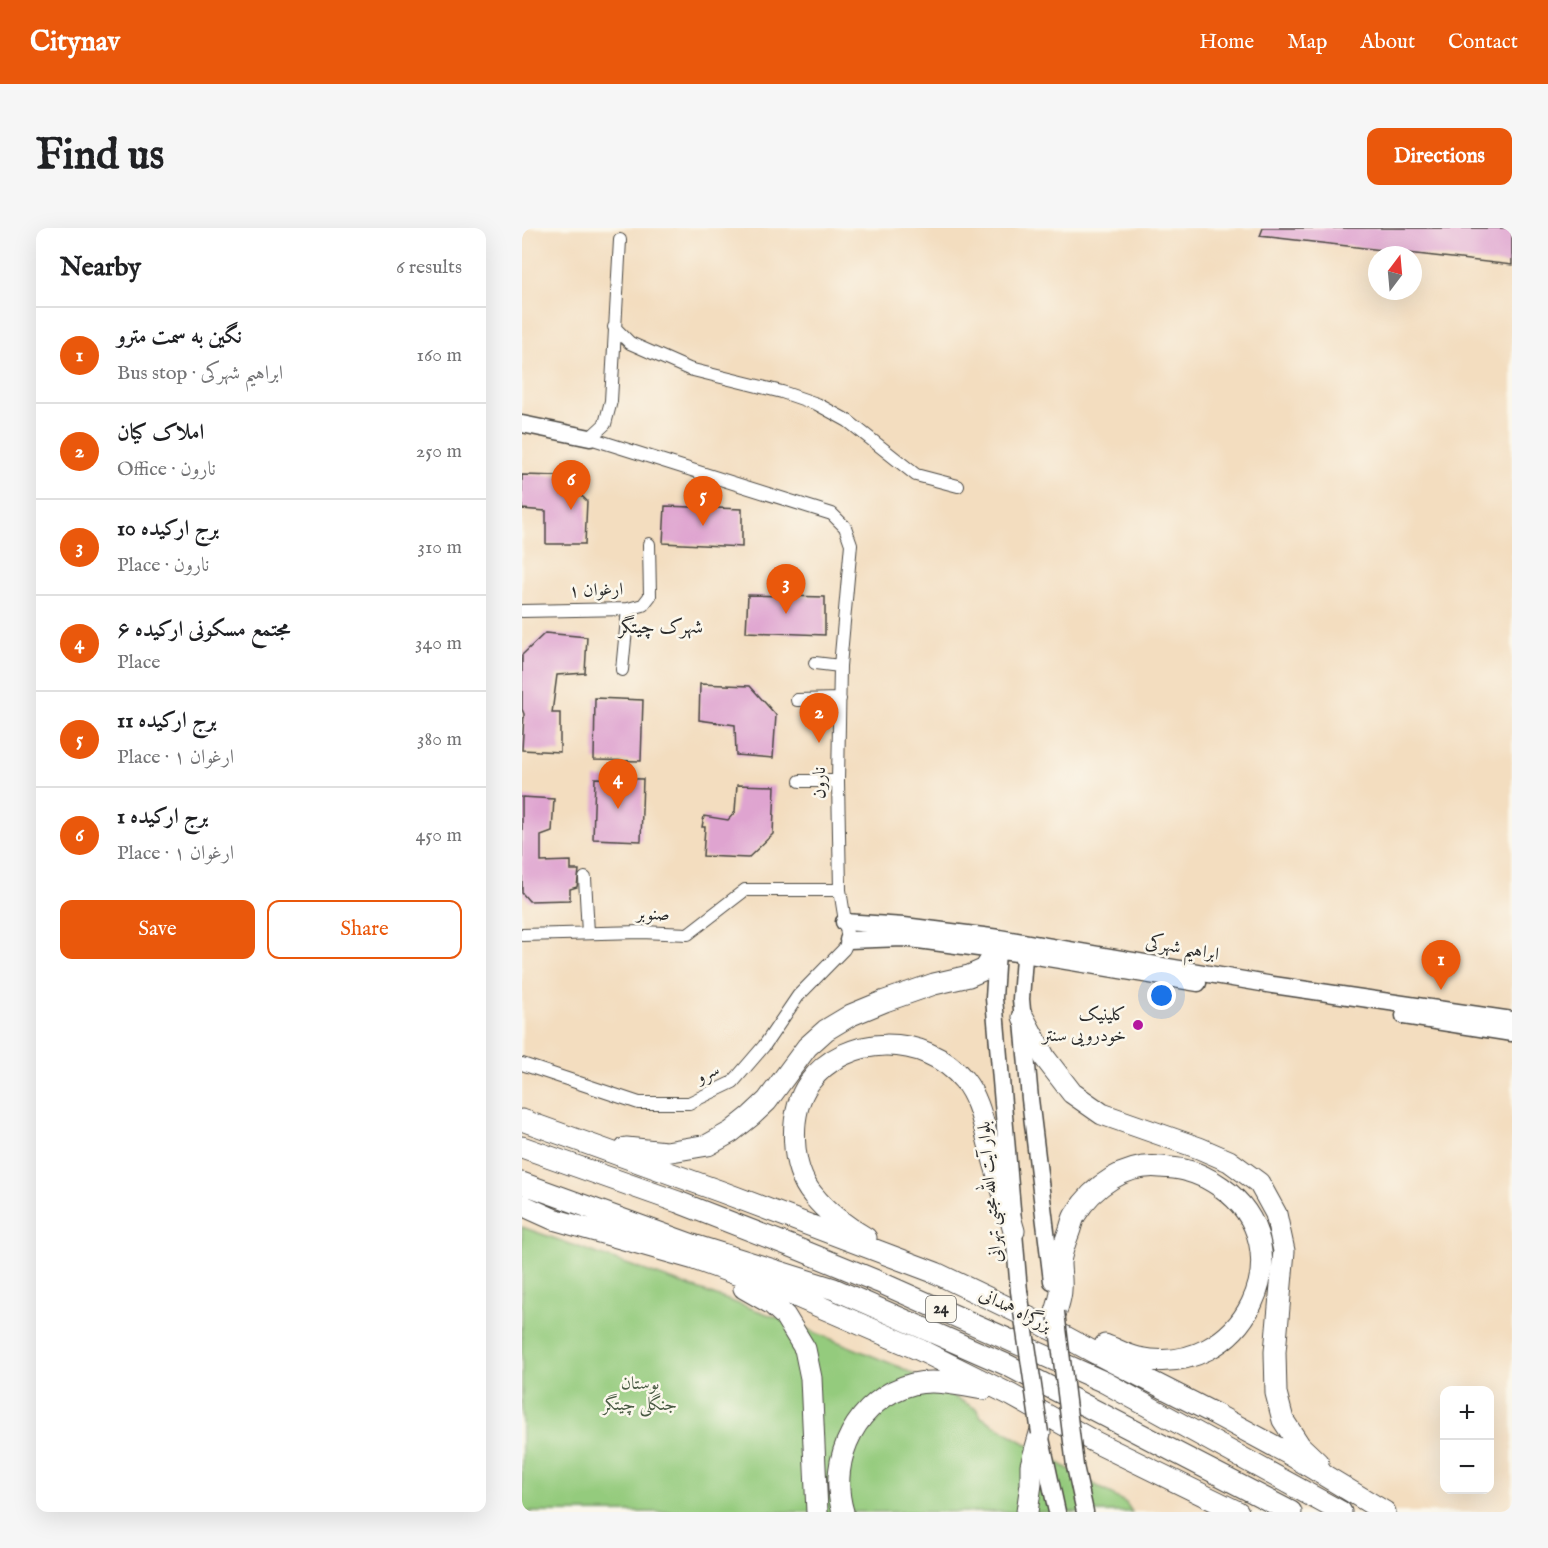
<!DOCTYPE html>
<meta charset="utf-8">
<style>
:root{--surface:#fff;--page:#f6f6f6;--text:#202124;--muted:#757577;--line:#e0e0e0;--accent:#ea580c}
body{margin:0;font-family:"IM FELL English",Amiri,serif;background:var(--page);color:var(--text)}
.controls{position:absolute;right:18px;bottom:18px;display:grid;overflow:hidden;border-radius:12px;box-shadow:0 6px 24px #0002}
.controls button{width:54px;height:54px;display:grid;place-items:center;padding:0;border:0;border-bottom:2px solid var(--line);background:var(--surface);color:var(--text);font:30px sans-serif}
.compass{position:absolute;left:846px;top:18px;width:54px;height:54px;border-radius:50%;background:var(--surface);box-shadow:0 6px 24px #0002;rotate:16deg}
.you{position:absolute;left:640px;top:768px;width:21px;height:21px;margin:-15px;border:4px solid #fff;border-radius:50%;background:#1a73e8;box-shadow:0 0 0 9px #1a73e833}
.badge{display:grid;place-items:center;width:39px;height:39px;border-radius:50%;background:var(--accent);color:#fff;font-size:20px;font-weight:700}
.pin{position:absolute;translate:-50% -50px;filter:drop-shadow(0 2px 3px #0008)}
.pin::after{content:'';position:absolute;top:32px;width:21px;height:18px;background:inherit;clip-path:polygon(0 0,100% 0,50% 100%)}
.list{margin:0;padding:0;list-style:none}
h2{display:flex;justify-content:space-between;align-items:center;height:78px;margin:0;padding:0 24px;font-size:26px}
h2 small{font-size:20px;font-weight:400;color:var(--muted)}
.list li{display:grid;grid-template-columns:39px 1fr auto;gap:18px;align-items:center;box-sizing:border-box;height:96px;padding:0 24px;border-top:2px solid var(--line)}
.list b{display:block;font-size:22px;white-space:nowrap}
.list p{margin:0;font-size:20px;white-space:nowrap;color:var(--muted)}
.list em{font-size:20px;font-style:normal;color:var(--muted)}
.actions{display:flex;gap:12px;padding:18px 24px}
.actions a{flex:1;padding:14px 0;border:2px solid var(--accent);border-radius:12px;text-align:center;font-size:21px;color:var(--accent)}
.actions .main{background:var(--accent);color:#fff}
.map{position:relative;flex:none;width:990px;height:1284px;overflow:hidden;border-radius:12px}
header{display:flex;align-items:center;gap:36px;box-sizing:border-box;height:84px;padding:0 30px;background:var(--accent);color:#fff}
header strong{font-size:28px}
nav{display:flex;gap:33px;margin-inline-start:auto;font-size:21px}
.intro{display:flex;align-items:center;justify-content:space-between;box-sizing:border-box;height:144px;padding:0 36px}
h1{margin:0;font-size:42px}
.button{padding:15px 27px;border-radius:12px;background:var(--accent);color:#fff;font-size:21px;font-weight:700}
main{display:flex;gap:36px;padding:0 36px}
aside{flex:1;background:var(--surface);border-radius:12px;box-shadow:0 6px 24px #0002}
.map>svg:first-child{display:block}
</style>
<header>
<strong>Citynav</strong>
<nav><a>Home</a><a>Map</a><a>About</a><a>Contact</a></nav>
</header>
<div class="intro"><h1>Find us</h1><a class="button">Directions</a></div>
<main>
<aside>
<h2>Nearby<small>6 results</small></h2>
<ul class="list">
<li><span class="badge">1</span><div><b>نگین به سمت مترو</b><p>Bus stop · ابراهیم شهرکی</p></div><em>160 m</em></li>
<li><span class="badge">2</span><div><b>املاک کیان</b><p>Office · نارون</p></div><em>250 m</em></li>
<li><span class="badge">3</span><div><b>برج ارکیده 10</b><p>Place · نارون</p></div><em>310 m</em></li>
<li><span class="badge">4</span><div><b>مجتمع مسکونی ارکیده ۶</b><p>Place</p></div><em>340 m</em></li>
<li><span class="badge">5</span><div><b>برج ارکیده 11</b><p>Place · ارغوان ۱</p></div><em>380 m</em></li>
<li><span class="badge">6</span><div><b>برج ارکیده 1</b><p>Place · ارغوان ۱</p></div><em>450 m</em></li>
</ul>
<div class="actions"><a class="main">Save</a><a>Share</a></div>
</aside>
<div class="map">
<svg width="990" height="1284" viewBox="0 0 990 1284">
<rect width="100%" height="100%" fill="#fbf7ec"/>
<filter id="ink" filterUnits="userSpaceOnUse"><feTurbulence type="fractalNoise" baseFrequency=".0167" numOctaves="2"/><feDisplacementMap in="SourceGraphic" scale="12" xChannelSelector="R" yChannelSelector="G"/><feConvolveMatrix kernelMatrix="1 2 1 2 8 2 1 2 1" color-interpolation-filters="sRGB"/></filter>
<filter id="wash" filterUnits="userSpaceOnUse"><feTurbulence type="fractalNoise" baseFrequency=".008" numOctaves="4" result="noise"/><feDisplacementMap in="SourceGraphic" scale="24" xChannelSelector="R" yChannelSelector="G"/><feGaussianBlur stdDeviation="1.35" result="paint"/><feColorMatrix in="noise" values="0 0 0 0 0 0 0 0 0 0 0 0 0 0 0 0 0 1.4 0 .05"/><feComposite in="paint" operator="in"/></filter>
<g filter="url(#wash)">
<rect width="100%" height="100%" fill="#f3ddbf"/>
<!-- green -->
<path fill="#94cb7d" stroke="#607b54" stroke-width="1.5" d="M 0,999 L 265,1093 L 380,1140 L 456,1182 L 459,1189 L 604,1275 L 610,1284 L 0,1284 Z"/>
<g id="blocks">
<!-- building -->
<path fill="#dfa4d0" d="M 741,0 L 990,0 L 990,37 L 738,8 Z
M 0,247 L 39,248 L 65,273 L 63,316 L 24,316 L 24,283 L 0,281 Z
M 143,278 L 220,281 L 220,319 L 141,315 Z
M 226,367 L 303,369 L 303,407 L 224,404 Z
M 23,405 L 65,409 L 63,445 L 35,447 L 30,485 L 38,485 L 38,524 L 0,522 L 2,486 L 0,481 L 0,427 Z
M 178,456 L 228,458 L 254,487 L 251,530 L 214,527 L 213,497 L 177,492 Z
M 73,470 L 121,472 L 119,533 L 72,532 Z
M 73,550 L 121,551 L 119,613 L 71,611 Z
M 215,557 L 253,558 L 251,606 L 226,630 L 181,628 L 183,599 L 180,599 L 182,588 L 206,592 L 213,584 Z
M 0,569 L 32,571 L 30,604 L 19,608 L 19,634 L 49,633 L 49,642 L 57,642 L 55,659 L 48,661 L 48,672 L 7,673 L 0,665 Z"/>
</g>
</g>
<g filter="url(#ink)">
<use href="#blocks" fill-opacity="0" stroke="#494641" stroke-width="1.5"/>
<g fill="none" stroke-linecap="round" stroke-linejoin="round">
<defs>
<path id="street" d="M 98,12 L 89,173 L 83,196 L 68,210 L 310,286 L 323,299 L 329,316 L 318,438
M 92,99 L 108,115 L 167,141 L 260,164 L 295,176 L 326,193 L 394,247 L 436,258
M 0,383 L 106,381 L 121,377 L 128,368 L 127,316
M 100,442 L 106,381
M 275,472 L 318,471
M 278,553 L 316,553
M 63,650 L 66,705
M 0,707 L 119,704 L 166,706 L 223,662 L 318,662
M 0,836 L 117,875 L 167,875 L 211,854 L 242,818 L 276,768 L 322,721 L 326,712 L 318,662 L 316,553 L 318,438 L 293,435"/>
<path id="secondary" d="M 0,196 L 68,210
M 322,694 L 382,698 L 477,710 L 751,757 L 990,792
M 326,712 L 381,710 L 502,726 L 676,755
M 503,715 L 499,771 L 508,871 L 530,1053
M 475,723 L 472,770 L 497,1063
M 882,788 L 990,805
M 518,1206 L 535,1284
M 553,1238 L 563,1284"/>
<path id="highway" d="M 501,789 L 523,830 L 550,865 L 580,886 L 677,920 L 707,933 L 737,955 L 754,986 L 762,1023 L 753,1124 L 754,1165 L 761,1192 L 778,1218 L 796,1235
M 0,892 L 200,964 L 414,1045 L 516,1094 L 575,1126 L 693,1186 L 767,1226 L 863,1284
M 0,919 L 156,974 L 269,1018 L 357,1054 L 582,1154 L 819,1284
M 104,920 L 144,924 L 186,917 L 209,904 L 229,888 L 245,873 L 285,819 L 304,802 L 329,787 L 363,773 L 412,756 L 447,748 L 463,741 L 475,722
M 0,955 L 171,1017 L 312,1061 L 485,1137 L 769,1284
M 0,977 L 31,991 L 172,1031 L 264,1064 L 398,1122 L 489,1167 L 573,1214 L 716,1284
M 344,1010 C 326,1000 304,984 291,967 C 268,940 266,885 287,855 C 323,805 403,805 442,852 C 458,872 461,896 468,920 C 476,948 484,975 492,1003
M 222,1060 L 250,1076 L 263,1088 L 283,1121 L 289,1150 L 295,1284
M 534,1084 C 536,1077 539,1069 539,1062 C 540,1053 538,1044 538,1035 C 539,1024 543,1014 547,1004 C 549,999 550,992 553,987 C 571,958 604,935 639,939 C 648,940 658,940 666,943 C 678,946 689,952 699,959 C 786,1020 721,1152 617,1130 C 605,1128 594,1121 583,1117
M 321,1284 C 305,1230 336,1170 391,1156 C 413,1151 439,1157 461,1161
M 505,1284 L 509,1256 L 509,1237 L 518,1205"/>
</defs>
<!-- street casing -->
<use href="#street" stroke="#494641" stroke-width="14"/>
<!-- secondary casing -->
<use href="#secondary" stroke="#494641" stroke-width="19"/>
<!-- highway casing -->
<use href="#highway" stroke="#494641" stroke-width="23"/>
<!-- street -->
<use href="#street" stroke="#fff" stroke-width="12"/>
<!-- secondary -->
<use href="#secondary" stroke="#fff" stroke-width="16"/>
<!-- highway -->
<use href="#highway" stroke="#fff" stroke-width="21"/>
<defs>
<path id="secondary-bridge" d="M 497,1063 L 518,1205
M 534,1084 L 553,1238"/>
</defs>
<!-- secondary-bridge casing -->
<use href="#secondary-bridge" stroke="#494641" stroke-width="19" stroke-linecap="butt"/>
<!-- secondary-bridge -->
<use href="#secondary-bridge" stroke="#fff" stroke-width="16"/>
</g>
</g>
<!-- markers -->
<circle fill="#b5179e" stroke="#fbf7ec" stroke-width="2" cx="616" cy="797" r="6"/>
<g text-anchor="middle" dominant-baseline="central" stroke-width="5" stroke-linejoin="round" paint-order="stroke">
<!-- shield labels -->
<rect fill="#fbf7ec" stroke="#696865" stroke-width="1.5" x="404" y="1068" width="30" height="26" rx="4.5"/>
<g font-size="16" font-weight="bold" fill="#2b2b2b">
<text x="419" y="1081">24</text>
</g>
<!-- street labels -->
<g font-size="18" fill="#2b2b2b" stroke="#fbf7ec">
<text transform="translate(74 363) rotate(-2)">ارغوان ۱</text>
<text transform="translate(298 555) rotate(-90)">نارون</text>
<text transform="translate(131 687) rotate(1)">صنوبر</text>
<text transform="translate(660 721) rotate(10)">ابراهیم شهرکی</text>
<text transform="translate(186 846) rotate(-26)">سرو</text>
<text transform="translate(469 964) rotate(-95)">بلوار آیت الله مجتبی تهرانی</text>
<text transform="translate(493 1083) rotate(26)">بزرگراه همدانی</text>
</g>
<!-- poi labels -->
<g font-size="18" fill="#2b2b2b" stroke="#fbf7ec" text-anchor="end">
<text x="604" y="787">کلینیک<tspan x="604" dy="21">خودرویی سنتر</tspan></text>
</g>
<!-- park labels -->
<g font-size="18" fill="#4a5b44" stroke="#fbf7ec">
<text x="118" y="1156">بوستان<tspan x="118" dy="21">جنگلی چیتگر</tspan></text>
</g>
<!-- neighbourhood labels -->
<g font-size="20" fill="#2b2b2b" stroke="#fbf7ec">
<text x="139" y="399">شهرک چیتگر</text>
</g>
</g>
</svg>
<div class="controls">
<button>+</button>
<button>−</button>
</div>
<svg class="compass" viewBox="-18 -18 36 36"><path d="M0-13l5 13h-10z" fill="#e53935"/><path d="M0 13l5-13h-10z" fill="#757577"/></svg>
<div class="you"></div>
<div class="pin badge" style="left:919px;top:762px">1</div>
<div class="pin badge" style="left:297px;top:515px">2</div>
<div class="pin badge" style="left:264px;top:386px">3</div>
<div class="pin badge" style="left:96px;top:581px">4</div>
<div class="pin badge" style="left:181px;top:298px">5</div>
<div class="pin badge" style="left:49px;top:282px">6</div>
</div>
</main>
